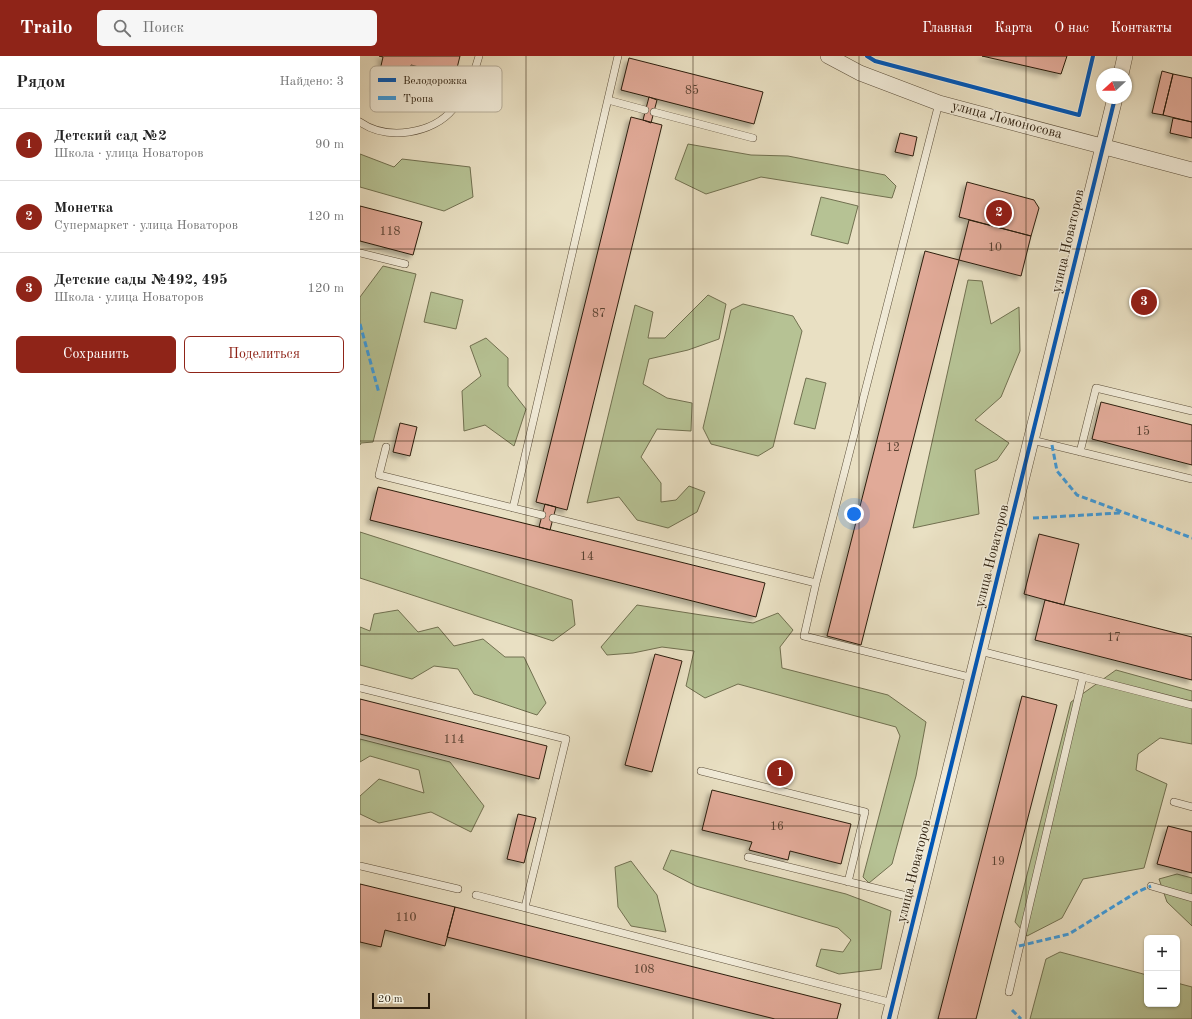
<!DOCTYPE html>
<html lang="ru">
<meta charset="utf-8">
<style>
:root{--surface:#fff;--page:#f6f6f6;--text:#222;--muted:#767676;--line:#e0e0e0;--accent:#8f2418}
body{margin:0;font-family:"Old Standard TT",serif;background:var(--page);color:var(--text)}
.controls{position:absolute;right:12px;bottom:12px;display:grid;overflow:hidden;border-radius:6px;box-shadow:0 1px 3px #0004}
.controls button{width:36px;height:36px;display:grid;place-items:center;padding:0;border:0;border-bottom:1px solid var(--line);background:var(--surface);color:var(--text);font:20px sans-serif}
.compass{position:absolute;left:736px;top:12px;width:36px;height:36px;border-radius:50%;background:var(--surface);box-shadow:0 1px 3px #0004;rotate:249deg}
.scale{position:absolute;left:12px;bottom:10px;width:58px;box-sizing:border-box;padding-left:4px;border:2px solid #2c1e0d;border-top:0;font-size:11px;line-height:14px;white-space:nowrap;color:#2c1e0d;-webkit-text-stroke:3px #f1ebd8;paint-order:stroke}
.you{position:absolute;left:494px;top:458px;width:14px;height:14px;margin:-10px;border:3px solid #fff;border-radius:50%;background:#1a73e8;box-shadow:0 0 0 6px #1a73e833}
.badge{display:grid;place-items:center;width:26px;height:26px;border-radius:50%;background:var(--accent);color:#fff;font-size:13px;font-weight:700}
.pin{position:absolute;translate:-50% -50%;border:2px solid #fff;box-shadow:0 1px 4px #0006}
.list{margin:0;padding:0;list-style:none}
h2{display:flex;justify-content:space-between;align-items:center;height:52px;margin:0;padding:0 16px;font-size:17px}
h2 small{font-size:13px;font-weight:400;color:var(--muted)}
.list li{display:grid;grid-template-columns:26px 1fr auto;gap:12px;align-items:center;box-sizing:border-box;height:72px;padding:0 16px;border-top:1px solid var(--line)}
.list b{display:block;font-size:15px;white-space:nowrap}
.list p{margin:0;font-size:13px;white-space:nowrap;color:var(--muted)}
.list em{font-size:13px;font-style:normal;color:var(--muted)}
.actions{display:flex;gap:8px;padding:12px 16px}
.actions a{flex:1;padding:9px 0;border:1px solid var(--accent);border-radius:6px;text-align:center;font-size:14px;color:var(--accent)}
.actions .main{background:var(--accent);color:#fff}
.icon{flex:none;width:22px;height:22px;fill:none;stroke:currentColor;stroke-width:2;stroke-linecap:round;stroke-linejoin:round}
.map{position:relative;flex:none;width:832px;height:963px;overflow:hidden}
header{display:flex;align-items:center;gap:24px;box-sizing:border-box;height:56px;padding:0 20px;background:var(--accent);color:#fff}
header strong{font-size:19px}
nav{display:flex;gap:22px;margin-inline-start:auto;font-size:14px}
.search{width:280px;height:36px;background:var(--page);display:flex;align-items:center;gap:10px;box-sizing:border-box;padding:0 14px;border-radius:6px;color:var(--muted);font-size:15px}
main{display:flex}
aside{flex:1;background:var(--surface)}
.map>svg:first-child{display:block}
</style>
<header>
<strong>Trailo</strong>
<div class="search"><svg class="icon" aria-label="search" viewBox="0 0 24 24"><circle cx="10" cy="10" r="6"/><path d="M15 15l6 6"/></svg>Поиск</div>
<nav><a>Главная</a><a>Карта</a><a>О нас</a><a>Контакты</a></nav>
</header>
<main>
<aside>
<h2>Рядом<small>Найдено: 3</small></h2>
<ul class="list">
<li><span class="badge">1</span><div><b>Детский сад №2</b><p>Школа · улица Новаторов</p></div><em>90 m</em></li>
<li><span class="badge">2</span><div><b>Монетка</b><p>Супермаркет · улица Новаторов</p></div><em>120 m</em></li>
<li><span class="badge">3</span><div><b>Детские сады №492, 495</b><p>Школа · улица Новаторов</p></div><em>120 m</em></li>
</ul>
<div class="actions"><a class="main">Сохранить</a><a>Поделиться</a></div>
</aside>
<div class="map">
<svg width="832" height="963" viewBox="0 0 832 963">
<defs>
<filter id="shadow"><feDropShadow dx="-3.5" dy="3.5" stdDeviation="2" flood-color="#0004"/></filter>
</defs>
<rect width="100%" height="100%" fill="#e9e0c3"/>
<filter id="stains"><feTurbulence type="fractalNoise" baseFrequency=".005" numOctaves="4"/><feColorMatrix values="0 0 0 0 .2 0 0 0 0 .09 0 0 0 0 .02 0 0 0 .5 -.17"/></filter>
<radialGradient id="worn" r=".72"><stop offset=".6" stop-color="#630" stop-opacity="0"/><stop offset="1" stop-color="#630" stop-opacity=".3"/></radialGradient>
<!-- green -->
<path fill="#b6c294" stroke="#717050" d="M 328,88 L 391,99 L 428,100 L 525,119 L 536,130 L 532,142 L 401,121 L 346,138 L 315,123 Z
M 0,98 L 34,111 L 42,103 L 110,111 L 113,141 L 84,155 L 0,131 Z
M 461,141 L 498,150 L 488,188 L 451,179 Z
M 23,210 L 56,218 L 13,386 L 1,387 L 0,389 L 0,241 Z
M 608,224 L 622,225 L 631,268 L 659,251 L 660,295 L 641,341 L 615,364 L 649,387 L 637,404 L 615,414 L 619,458 L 553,472 Z
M 71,236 L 103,244 L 96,273 L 64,266 Z
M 348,239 L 366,248 L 359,283 L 328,294 L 289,303 L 283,328 L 307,342 L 332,347 L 331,375 L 297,373 L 281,401 L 301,427 L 301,446 L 316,444 L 329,430 L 345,436 L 337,456 L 308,472 L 277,464 L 259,441 L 227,447 L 275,249 L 293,256 L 288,282 L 305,282 Z
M 383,248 L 433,260 L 442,275 L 413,391 L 398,400 L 351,388 L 343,372 L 371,254 Z
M 126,282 L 148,302 L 148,330 L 166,353 L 154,390 L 125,369 L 104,375 L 102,335 L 121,320 L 110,290 Z
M 446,322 L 466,327 L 455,373 L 434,368 Z
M 0,476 L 212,544 L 215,569 L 193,585 L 0,522 Z
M 277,549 L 393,567 L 418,557 L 433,574 L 420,591 L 422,612 L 528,639 L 566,666 L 556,720 L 532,808 L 509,827 L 503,821 L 540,680 L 536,671 L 378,628 L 345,642 L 326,630 L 334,595 L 302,591 L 273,597 L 247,599 L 241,591 Z
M 38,554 L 58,576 L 78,571 L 94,590 L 123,583 L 145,601 L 164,601 L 186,647 L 177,659 L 114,638 L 98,613 L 74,610 L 52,623 L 0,609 L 0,571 L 10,575 L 14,558 Z
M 756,614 L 832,635 L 832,688 L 800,682 L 778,698 L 776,714 L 807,728 L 784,812 L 723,823 L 702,862 L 667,880 L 655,866 L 711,646 Z
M 0,683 L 90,706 L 124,750 L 111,776 L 71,756 L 19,767 L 0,758 L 0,740 L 19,723 L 64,737 L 59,714 L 10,700 L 0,706 Z
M 311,794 L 486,838 L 531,855 L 521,913 L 479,918 L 456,910 L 461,893 L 483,896 L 491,884 L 478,872 L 336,830 L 303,813 Z
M 271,805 L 297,839 L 306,876 L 271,870 L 258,851 L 255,811 Z
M 817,818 L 832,822 L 832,870 L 807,846 L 799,823 Z
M 700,896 L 787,919 L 787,948 L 817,948 L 817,927 L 832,931 L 832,963 L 670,963 L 686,903 Z"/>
<!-- building -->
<path fill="#e1aa98" stroke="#2c1e0d" filter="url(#shadow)" d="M 19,0 L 100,0 L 95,20 L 51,9 L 43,39 L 16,32 L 23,1 Z
M 622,0 L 707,0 L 701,18 Z
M 269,2 L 403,36 L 394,68 L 261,34 Z
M 802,15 L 813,18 L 803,59 L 792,57 Z
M 813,18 L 832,22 L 832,66 L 803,59 Z
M 289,41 L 297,44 L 291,67 L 283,64 Z
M 271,61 L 302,69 L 207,454 L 176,446 Z
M 813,62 L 832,66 L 832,82 L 810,77 Z
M 540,77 L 557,81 L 553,100 L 535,96 Z
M 607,126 L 674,144 L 679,152 L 671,180 L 599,161 Z
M 0,150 L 62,166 L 53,199 L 0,185 Z
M 609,164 L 671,180 L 661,220 L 599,204 Z
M 565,195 L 599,204 L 501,589 L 467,580 Z
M 741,346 L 832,369 L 832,409 L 732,383 Z
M 40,367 L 57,371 L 50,400 L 33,396 Z
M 18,431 L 405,527 L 396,561 L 10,464 Z
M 185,448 L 196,451 L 190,474 L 179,471 Z
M 679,478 L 719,488 L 704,549 L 664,538 Z
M 685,544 L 832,581 L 832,624 L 675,584 Z
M 295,598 L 322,605 L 292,716 L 265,709 Z
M 662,640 L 697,649 L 616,963 L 578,963 Z
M 0,643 L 187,690 L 179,723 L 0,678 Z
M 352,734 L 491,768 L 481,808 L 430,795 L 428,804 L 389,794 L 392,786 L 342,774 Z
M 158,758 L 176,762 L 164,807 L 147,803 Z
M 808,770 L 832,776 L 832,817 L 797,808 Z
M 0,828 L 95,851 L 85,890 L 25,874 L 21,891 L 0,886 Z
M 95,851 L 481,948 L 477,963 L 415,963 L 87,881 Z"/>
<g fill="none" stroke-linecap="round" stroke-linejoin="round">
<defs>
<path id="lane" d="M 248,44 L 285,54
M 294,56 L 393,82
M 0,66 C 27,85 73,78 93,53 C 106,38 114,18 119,0
M 0,197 L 45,208
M 672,384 L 832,423
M 26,391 L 19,419 L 182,459
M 720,396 L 736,332 L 832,355
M 153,452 L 258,0
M 193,462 L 456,527 L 444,580 L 613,622
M 456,527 L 579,47
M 620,595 L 723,621 L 649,936
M 723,621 L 832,649
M 0,632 L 206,683 L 165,851
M 341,715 L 505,756 L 488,826
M 814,746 L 832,751
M 388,801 L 559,843
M 0,810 L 98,833
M 791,830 L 832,842
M 116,839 L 533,947"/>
<path id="street" d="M 468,0 L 500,17 L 579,47 L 832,114
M 761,18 L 765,0
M 529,963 L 755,42"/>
</defs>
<!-- lane casing -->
<use href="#lane" stroke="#5b4e3a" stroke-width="8"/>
<!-- street casing -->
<use href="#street" stroke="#5b4e3a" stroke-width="16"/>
<!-- lane -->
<use href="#lane" stroke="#f1ebd8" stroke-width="7"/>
<!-- street -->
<use href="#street" stroke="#f1ebd8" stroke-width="15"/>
<!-- quiet -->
<path stroke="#3d9bde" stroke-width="3" stroke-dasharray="6 3" stroke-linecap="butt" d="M 0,268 L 19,337
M 692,389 L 697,415 L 717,439 L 832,482
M 673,462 L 760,457
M 659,890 L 709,878 L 777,836 L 791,830
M 652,954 L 661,963"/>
<defs>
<path id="cycleway" d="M 507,0 L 515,5 L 719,59 L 733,0
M 529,963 L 755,42"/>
</defs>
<!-- cycleway casing -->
<use href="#cycleway" stroke="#f1ebd8" stroke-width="6"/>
<!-- cycleway -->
<use href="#cycleway" stroke="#0057b8" stroke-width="4"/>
</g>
<!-- grid -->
<path fill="none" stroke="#2c1e0d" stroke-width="1" stroke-opacity="0.55" d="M 166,0 L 166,963M 333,0 L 333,963M 499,0 L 499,963M 666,0 L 666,963M 0,193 L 832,193M 0,385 L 832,385M 0,578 L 832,578M 0,770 L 832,770"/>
<g text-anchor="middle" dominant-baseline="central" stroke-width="3" stroke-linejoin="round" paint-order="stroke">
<!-- number labels -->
<g font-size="12" fill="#594130">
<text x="332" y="35">85</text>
<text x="30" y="176">118</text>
<text x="635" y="192">10</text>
<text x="239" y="258">87</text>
<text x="783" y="376">15</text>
<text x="533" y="392">12</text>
<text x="227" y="501">14</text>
<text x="754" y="582">17</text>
<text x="94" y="684">114</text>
<text x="417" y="771">16</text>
<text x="638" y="806">19</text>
<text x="46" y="862">110</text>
<text x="284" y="914">108</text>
</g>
<!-- street labels -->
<g font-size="14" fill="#2c1e0d" stroke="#f1ebd8">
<text transform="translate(647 64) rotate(15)">улица Ломоносова</text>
<text transform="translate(708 185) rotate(-77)">улица Новаторов</text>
<text transform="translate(632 500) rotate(-76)">улица Новаторов</text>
<text transform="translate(554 815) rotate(-76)">улица Новаторов</text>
</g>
</g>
<!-- legend -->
<rect x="10" y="10" width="132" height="46" rx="6" fill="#f1ebd8" stroke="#b6ae9b" stroke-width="1"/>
<rect x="18" y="22" width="18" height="4" fill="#0057b8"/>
<rect x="18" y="40" width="18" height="4" fill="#3d9bde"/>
<g font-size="11" fill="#2c1e0d">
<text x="43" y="28">Велодорожка</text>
<text x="43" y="46">Тропа</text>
</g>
<rect width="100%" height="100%" filter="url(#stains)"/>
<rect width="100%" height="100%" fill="url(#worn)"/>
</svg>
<div class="controls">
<button>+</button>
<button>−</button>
</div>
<svg class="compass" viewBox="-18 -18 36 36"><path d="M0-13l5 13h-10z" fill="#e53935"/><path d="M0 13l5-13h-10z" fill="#767676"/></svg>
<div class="scale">20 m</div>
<div class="you"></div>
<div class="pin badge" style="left:420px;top:717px">1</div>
<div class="pin badge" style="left:639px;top:157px">2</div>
<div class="pin badge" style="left:784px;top:246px">3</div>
</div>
</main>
